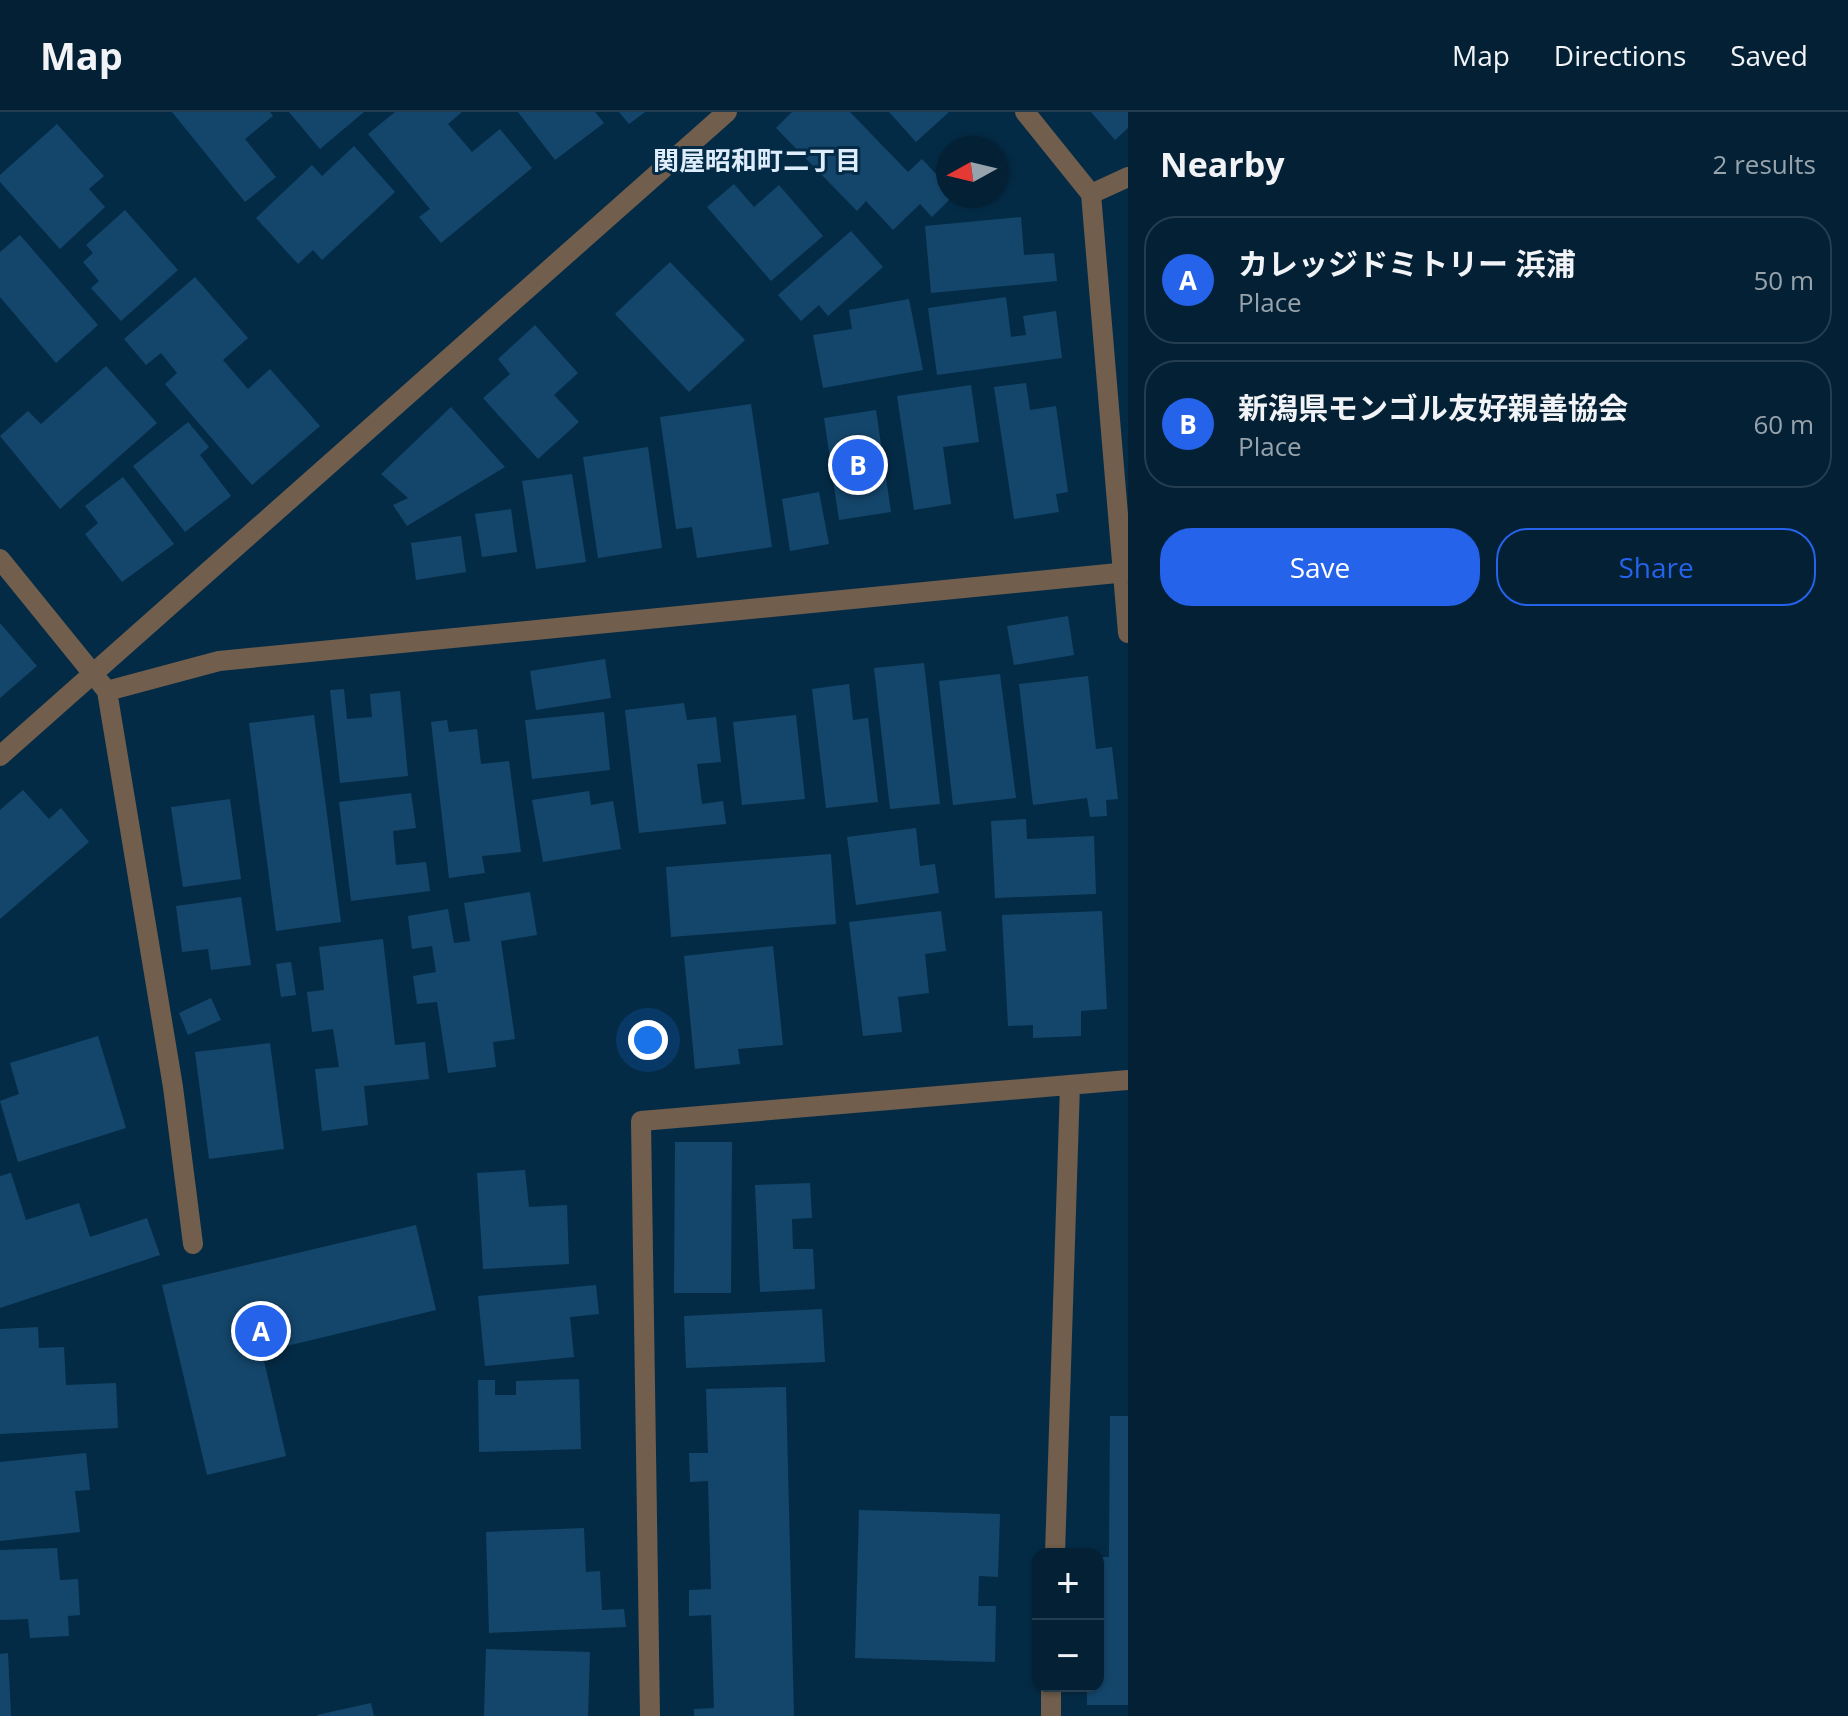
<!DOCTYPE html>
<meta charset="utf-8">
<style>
:root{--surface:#032034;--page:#112d40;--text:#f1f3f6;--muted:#97a3ac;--line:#243e4f;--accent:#2563eb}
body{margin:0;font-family:"Open Sans","Noto Sans JP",sans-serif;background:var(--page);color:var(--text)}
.controls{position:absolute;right:24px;bottom:24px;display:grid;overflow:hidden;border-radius:16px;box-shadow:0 2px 6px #0004}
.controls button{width:72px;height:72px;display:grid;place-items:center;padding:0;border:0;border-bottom:2px solid var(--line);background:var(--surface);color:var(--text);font:40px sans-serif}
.compass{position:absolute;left:936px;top:24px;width:72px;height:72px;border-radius:50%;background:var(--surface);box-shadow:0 2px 6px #0004;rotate:262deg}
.you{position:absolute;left:648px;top:928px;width:28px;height:28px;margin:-20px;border:6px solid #fff;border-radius:50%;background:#1a73e8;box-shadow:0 0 0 12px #1a73e833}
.badge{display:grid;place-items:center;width:52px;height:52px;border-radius:50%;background:var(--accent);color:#fff;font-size:26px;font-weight:700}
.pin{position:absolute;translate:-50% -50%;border:4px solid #fff;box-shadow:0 2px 8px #0006}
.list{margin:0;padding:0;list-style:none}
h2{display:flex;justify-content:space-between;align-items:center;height:104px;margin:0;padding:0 32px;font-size:34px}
h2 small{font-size:26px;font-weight:400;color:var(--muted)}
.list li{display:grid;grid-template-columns:52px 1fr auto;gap:24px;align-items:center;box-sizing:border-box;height:128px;margin:0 16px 16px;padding:0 16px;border:2px solid var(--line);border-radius:32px}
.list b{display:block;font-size:30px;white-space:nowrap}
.list p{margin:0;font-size:26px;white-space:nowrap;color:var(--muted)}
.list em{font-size:26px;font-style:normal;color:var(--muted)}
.actions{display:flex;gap:16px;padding:24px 32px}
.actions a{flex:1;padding:18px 0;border:2px solid var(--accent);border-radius:32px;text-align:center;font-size:28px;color:var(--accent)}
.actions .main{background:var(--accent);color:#fff}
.map{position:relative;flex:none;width:1128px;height:1604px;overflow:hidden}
header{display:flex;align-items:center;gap:48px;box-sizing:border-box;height:112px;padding:0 40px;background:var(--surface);border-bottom:2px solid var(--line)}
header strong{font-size:38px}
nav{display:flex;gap:44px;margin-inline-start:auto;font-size:28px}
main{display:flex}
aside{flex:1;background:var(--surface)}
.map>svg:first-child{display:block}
</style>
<header>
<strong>Map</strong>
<nav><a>Map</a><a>Directions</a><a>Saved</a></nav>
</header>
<main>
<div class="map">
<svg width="1128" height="1604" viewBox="0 0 1128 1604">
<rect width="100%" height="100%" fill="#042b46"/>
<!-- building -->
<path fill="#14466b" d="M 172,0 L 270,0 L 273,4 L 245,27 L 276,65 L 245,90 Z
M 289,0 L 364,0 L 320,37 Z
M 395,0 L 462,0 L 448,12 L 472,40 L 500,17 L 532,56 L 441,131 L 419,105 L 430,97 L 368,22 Z
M 518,0 L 595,0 L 604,11 L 555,48 Z
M 619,0 L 645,0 L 629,12 Z
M 792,0 L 850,0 L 908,60 L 922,47 L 948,75 L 948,84 L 953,84 L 932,105 L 920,92 L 893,118 L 866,89 L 857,99 L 776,16 Z
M 889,0 L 949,0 L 916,30 Z
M 1091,0 L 1128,0 L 1128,16 L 1115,28 Z
M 57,12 L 104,64 L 89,77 L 105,95 L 60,137 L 0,70 L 0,63 Z
M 354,34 L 395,80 L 322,148 L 313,138 L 298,152 L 256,106 L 312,53 L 322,64 Z
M 734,72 L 754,95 L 779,73 L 823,124 L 771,169 L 707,95 Z
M 125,98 L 178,158 L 121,209 L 91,176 L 99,169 L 83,150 L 93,141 L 86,133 Z
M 1021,105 L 1024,143 L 1054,141 L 1057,169 L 931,181 L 925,114 Z
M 851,119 L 883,155 L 828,204 L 819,193 L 801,209 L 778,183 Z
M 20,123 L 98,213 L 56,251 L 0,185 L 0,140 Z
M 670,150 L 745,228 L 689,280 L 615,202 Z
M 195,165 L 248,226 L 223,248 L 248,277 L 270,257 L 320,314 L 252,373 L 165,272 L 177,261 L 161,241 L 146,253 L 124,227 Z
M 1006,185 L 1011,225 L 1026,223 L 1023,204 L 1056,199 L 1062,246 L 937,263 L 928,196 Z
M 909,187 L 923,258 L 823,276 L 813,223 L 852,217 L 849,198 Z
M 535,213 L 578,261 L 554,283 L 579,310 L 538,347 L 483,286 L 510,262 L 498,247 Z
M 106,254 L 157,311 L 60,397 L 0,324 L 28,299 L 41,312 Z
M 1026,271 L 1030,298 L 1056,294 L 1068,380 L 1056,382 L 1059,400 L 1014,407 L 994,275 Z
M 971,273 L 979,330 L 943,335 L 951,392 L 914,398 L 897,284 Z
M 751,292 L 772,435 L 697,446 L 692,415 L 676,417 L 660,305 Z
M 451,295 L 505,355 L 407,414 L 393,393 L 408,386 L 381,362 Z
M 876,298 L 891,400 L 839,408 L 824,306 Z
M 188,310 L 209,335 L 200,343 L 231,384 L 185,420 L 133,354 Z
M 648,335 L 662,436 L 598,446 L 583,345 Z
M 572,362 L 586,450 L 536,457 L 522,369 Z
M 123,365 L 174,432 L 122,470 L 85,422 L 98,411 L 85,394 Z
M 819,380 L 829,432 L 790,439 L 782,387 Z
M 511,397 L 517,440 L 482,445 L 475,402 Z
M 461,424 L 466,460 L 416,468 L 411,431 Z
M 1068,504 L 1074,543 L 1014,553 L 1007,514 Z
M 0,511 L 37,554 L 0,586 Z
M 605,547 L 611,586 L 536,598 L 530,559 Z
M 924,551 L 940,692 L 890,697 L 874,556 Z
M 1000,562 L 1016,686 L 953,693 L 939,569 Z
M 1088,564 L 1096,637 L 1112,635 L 1118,687 L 1106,688 L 1107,704 L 1090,705 L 1087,686 L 1033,693 L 1019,572 Z
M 849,572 L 853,608 L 868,606 L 878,690 L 826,696 L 812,577 Z
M 344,577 L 347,607 L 372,605 L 370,582 L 400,579 L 408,664 L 340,671 L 330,578 Z
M 684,591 L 687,608 L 716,605 L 721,650 L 697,652 L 702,692 L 723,689 L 726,712 L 639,721 L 625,598 Z
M 604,600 L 610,658 L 532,667 L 525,608 Z
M 314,603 L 341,810 L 276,819 L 249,611 Z
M 796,603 L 805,687 L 742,693 L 733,610 Z
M 447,608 L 449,620 L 477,617 L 481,652 L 509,649 L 521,740 L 482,744 L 485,761 L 449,766 L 431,610 Z
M 23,678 L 49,707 L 61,696 L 89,730 L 0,807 L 0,698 Z
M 589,679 L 591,693 L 613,689 L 621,737 L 543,750 L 532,688 Z
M 411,681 L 416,716 L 393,719 L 396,753 L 426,750 L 430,779 L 351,789 L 339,690 Z
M 230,687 L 241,767 L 183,775 L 171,695 Z
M 1026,707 L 1027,727 L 1094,724 L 1096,782 L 995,786 L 991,709 Z
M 916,716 L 920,754 L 935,752 L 939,781 L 856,793 L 847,725 Z
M 831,742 L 836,812 L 671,825 L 666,755 Z
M 530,780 L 537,823 L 501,829 L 515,927 L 493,930 L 496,955 L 448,961 L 437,890 L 417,892 L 413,864 L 436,860 L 432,834 L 412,837 L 408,804 L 448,797 L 454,831 L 470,829 L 464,791 Z
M 241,785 L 251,853 L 211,858 L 208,837 L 182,840 L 176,794 Z
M 941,799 L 946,839 L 925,842 L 929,881 L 898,885 L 902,920 L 863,924 L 849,810 Z
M 1102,799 L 1107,897 L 1081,899 L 1081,924 L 1033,926 L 1033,913 L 1008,914 L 1002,803 Z
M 383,827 L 395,933 L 425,930 L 429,967 L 364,974 L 368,1013 L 322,1019 L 315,957 L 339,955 L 333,917 L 312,920 L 307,880 L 324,878 L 319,835 Z
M 773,834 L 783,933 L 738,937 L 740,952 L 695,957 L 684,844 Z
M 291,850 L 296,883 L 281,885 L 276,852 Z
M 211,886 L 221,908 L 188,923 L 179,901 Z
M 98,924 L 126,1016 L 18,1050 L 0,989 L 19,982 L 10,951 Z
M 270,931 L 284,1037 L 209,1047 L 195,940 Z
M 675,1030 L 732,1030 L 731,1181 L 674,1181 Z
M 525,1058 L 529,1095 L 567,1093 L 569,1152 L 483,1157 L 477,1061 Z
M 11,1061 L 26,1108 L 79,1091 L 90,1125 L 147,1106 L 160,1143 L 0,1196 L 0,1064 Z
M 810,1071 L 812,1106 L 792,1107 L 793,1137 L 813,1137 L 815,1177 L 760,1180 L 755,1073 Z
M 416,1113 L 436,1198 L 262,1240 L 286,1344 L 207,1363 L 162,1173 Z
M 596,1173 L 599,1202 L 570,1205 L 574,1245 L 485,1254 L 478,1184 Z
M 822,1197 L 825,1250 L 686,1256 L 684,1204 Z
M 38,1215 L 39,1236 L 64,1235 L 66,1273 L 116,1271 L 118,1316 L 0,1322 L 0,1217 Z
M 579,1267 L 581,1337 L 479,1340 L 478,1268 L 495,1268 L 495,1283 L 516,1283 L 516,1269 Z
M 786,1275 L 794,1604 L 694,1604 L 694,1597 L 714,1596 L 711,1503 L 689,1504 L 689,1478 L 711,1477 L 708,1369 L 690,1370 L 689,1341 L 708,1341 L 706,1277 Z
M 1110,1304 L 1128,1304 L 1128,1593 L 1087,1593 L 1087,1574 L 1098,1574 L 1098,1445 L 1109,1445 Z
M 86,1341 L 90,1378 L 75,1379 L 80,1420 L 0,1429 L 0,1350 Z
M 859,1398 L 1000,1402 L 998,1465 L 979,1464 L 978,1494 L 996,1494 L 995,1550 L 855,1546 Z
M 584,1416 L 586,1460 L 600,1459 L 602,1498 L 624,1497 L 626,1515 L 489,1521 L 486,1420 Z
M 57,1436 L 60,1468 L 78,1467 L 80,1503 L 68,1504 L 69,1524 L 30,1526 L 28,1507 L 0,1508 L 0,1438 Z
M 486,1537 L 590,1540 L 588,1604 L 484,1604 Z
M 8,1541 L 11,1604 L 0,1604 L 0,1542 Z
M 371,1591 L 374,1604 L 317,1604 L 317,1603 Z"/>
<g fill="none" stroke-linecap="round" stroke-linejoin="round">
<!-- minor -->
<path stroke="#715e4c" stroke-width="20" d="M 1025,0 L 1091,82 L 1128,521
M 1091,82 L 1128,65
M 0,447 L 107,579 L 219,549 L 1128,460
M 107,579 L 173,975 L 193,1132
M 0,644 L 727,0
M 1055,1442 L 1070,973
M 650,1604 L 641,1009 L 1128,968
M 1051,1604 L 1051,1574"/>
</g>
<g text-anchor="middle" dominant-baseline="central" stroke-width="6" stroke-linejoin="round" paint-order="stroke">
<!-- neighbourhood labels -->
<g font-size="26" font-weight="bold" fill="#deedfb" stroke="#042b46">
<text x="757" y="48">関屋昭和町二丁目</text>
</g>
</g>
</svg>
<div class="controls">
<button>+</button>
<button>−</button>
</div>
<svg class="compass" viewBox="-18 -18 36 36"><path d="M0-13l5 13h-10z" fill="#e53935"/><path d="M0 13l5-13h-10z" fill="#97a3ac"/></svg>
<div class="you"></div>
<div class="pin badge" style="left:261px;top:1219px">A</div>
<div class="pin badge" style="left:858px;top:353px">B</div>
</div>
<aside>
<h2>Nearby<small>2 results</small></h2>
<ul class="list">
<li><span class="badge">A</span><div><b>カレッジドミトリー 浜浦</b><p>Place</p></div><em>50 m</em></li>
<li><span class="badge">B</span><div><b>新潟県モンゴル友好親善協会</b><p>Place</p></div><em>60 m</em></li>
</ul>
<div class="actions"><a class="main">Save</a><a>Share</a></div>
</aside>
</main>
